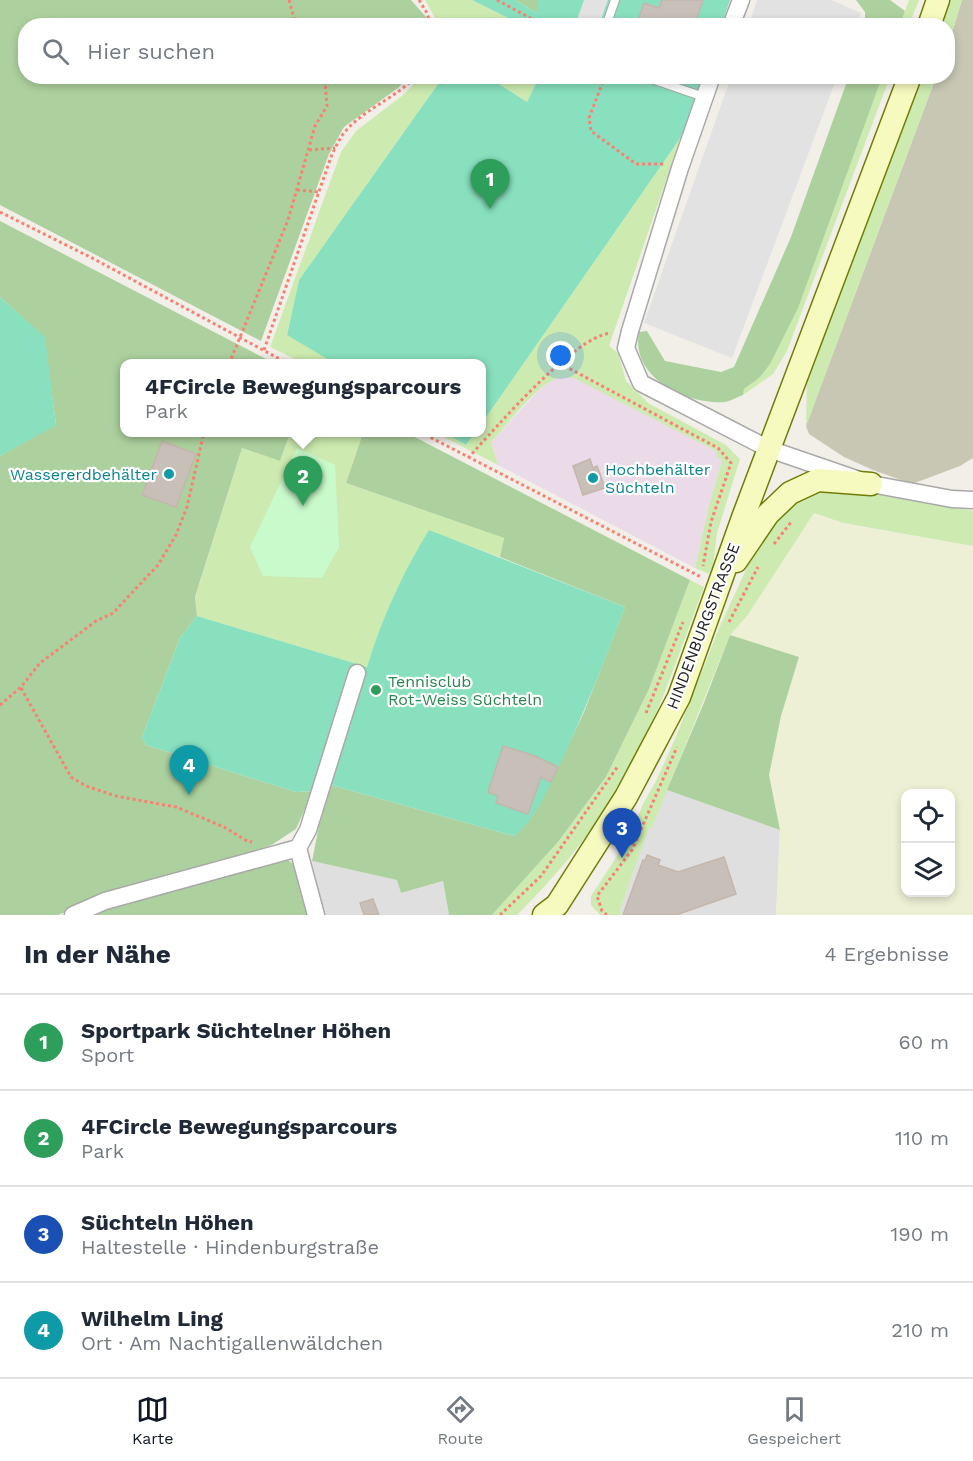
<!DOCTYPE html>
<html lang="de">
<meta charset="utf-8">
<style>
:root{--surface:#fff;--page:#f6f6f7;--text:#1f2937;--muted:#747a83;--line:#e0e1e3;--accent:#111827}
body{margin:0;font-family:"Work Sans",sans-serif;background:var(--page);color:var(--text)}
.controls{position:absolute;right:18px;bottom:18px;display:grid;overflow:hidden;border-radius:12px;box-shadow:0 3px 9px #0003}
.controls button{width:54px;height:54px;display:grid;place-items:center;padding:0;border:0;border-bottom:2px solid var(--line);background:var(--surface);color:var(--text);font:30px sans-serif}
.you{position:absolute;left:561px;top:356px;width:21px;height:21px;margin:-15px;border:4px solid #fff;border-radius:50%;background:#1a73e8;box-shadow:0 0 0 9px #1a73e833}
.badge{display:grid;place-items:center;width:39px;height:39px;border-radius:50%;background:var(--accent);color:#fff;font-size:20px;font-weight:700}
.pin{position:absolute;translate:-50% -50px;filter:drop-shadow(0 2px 3px #0008)}
.pin::after{content:'';position:absolute;top:32px;width:21px;height:18px;background:inherit;clip-path:polygon(0 0,100% 0,50% 100%)}
.popup{position:absolute;left:120px;top:359px;width:366px;height:78px;box-sizing:border-box;display:grid;place-content:center;border-radius:12px;background:var(--surface);filter:drop-shadow(0 2px 4px #0005);font-size:20px;white-space:nowrap;color:var(--muted)}
.popup b{font-size:22px;color:var(--text)}
.popup::after{content:'';position:absolute;left:50%;top:100%;margin-left:-12px;border:12px solid transparent;border-top-color:var(--surface)}
.list{margin:0;padding:0;list-style:none}
h2{display:flex;justify-content:space-between;align-items:center;height:78px;margin:0;padding:0 24px;font-size:26px}
h2 small{font-size:20px;font-weight:400;color:var(--muted)}
.list li{display:grid;grid-template-columns:39px 1fr auto;gap:18px;align-items:center;box-sizing:border-box;height:96px;padding:0 24px;border-top:2px solid var(--line)}
.list b{display:block;font-size:22px;white-space:nowrap}
.list p{margin:0;font-size:20px;white-space:nowrap;color:var(--muted)}
.list em{font-size:20px;font-style:normal;color:var(--muted)}
.icon{flex:none;width:33px;height:33px;fill:none;stroke:currentColor;stroke-width:2;stroke-linecap:round;stroke-linejoin:round}
.map{position:relative;flex:none;width:973px;height:915px;overflow:hidden}
.search{position:absolute;background:var(--surface);box-shadow:0 3px 9px #0003;left:18px;right:18px;top:18px;height:66px;display:flex;align-items:center;gap:15px;box-sizing:border-box;padding:0 21px;border-radius:24px;color:var(--muted);font-size:22px}
.sheet{height:462px;background:var(--surface)}
nav{display:flex;justify-content:space-around;align-items:center;box-sizing:border-box;height:84px;border-top:2px solid var(--line);background:var(--surface);font-size:16px;color:var(--muted)}
nav a{display:grid;justify-items:center;gap:3px}
nav .on{color:var(--accent)}
.map>svg:first-child{display:block}
</style>
<div class="map">
<svg width="973" height="915" viewBox="0 0 973 915">
<rect width="100%" height="100%" fill="#f2efe9"/>
<!-- residential -->
<path fill="#e0dfdf" d="M 667,790 L 780,830 L 776,915 L 622,915 L 620,910 L 649,827 L 652,828 Z
M 312,861 L 398,880 L 401,893 L 443,881 L 449,915 L 325,915 Z"/>
<!-- industrial -->
<path fill="#ebdbe8" d="M 563,377 L 574,377 L 716,451 L 722,460 L 709,505 L 695,568 L 498,465 L 491,442 L 539,390 L 552,380 Z"/>
<!-- construction -->
<path fill="#c7c7b4" d="M 962,0 L 973,0 L 973,458 L 960,466 L 912,484 L 873,470 L 844,457 L 809,434 L 806,426 L 936,77 L 948,76 L 948,46 Z"/>
<!-- farmland -->
<path fill="#eef0d5" fill-rule="evenodd" d="M 814,513 L 843,524 L 973,546 L 973,915 L 776,915 L 780,830 L 769,775 L 781,716 L 799,658 L 730,635 L 747,616 ZM 906,794 L 950,794 L 950,892 L 906,892 Z"/>
<!-- grass -->
<path fill="#cdebb0" d="M 425,0 L 472,0 L 522,25 L 436,25 L 434,16 Z
M 909,0 L 919,0 L 909,25 L 900,25 Z
M 950,0 L 962,0 L 948,46 L 948,26 L 941,26 Z
M 421,77 L 443,77 L 299,280 L 287,334 L 334,363 L 303,363 L 270,347 L 341,152 L 356,131 L 403,95 Z
M 488,77 L 539,77 L 527,102 Z
M 882,77 L 890,77 L 787,351 L 773,374 L 743,395 L 744,389 L 759,378 Z
M 921,77 L 936,77 L 806,426 L 807,384 Z
M 681,137 L 609,346 L 618,353 L 626,381 L 648,403 L 726,445 L 740,459 L 717,533 L 713,565 L 709,574 L 695,568 L 709,505 L 722,460 L 717,457 L 716,451 L 574,378 C 566,377 558,377 551,381 C 531,393 508,424 491,442 L 498,465 L 436,433 L 445,433 L 466,445 L 475,433 L 482,432 L 482,423 Z
M 290,433 L 363,433 L 346,483 L 504,538 L 500,557 L 429,531 C 402,574 382,619 367,667 L 197,616 L 195,598 L 242,448 L 280,461 Z
M 847,487 L 973,511 L 973,546 L 843,523 L 814,513 L 747,616 L 730,635 L 652,828 L 649,828 L 620,910 L 622,915 L 600,915 L 591,905 L 591,896 L 630,836 L 643,804 L 656,781 L 675,739 L 720,626 L 762,535 L 805,493 Z
M 690,580 L 704,587 C 678,655 654,731 616,794 C 588,838 554,878 517,915 L 492,915 L 558,842 L 606,777 L 649,689 Z"/>
<!-- forest -->
<path fill="#add19e" d="M 0,0 L 411,0 L 427,18 L 428,25 L 26,26 L 26,76 L 408,77 L 398,88 L 344,127 L 329,154 L 261,341 L 0,205 Z
M 515,0 L 537,0 L 537,13 Z
M 856,0 L 890,0 L 905,11 L 900,25 L 865,25 L 865,12 Z
M 849,76 L 882,77 L 798,308 L 770,364 L 759,378 L 744,389 L 743,395 C 737,397 731,401 725,402 C 686,405 630,377 639,332 L 647,331 L 665,361 L 721,372 L 734,367 L 791,237 Z
M 0,221 L 274,363 L 124,364 L 124,432 L 290,433 L 280,461 L 242,448 L 195,597 L 197,616 L 180,638 L 142,737 L 146,745 L 296,792 L 313,791 L 296,829 L 273,844 L 250,854 L 116,893 L 58,915 L 0,915 L 0,456 L 56,424 L 44,337 L 0,297 Z
M 363,433 L 407,433 L 690,580 L 649,689 L 606,777 L 558,842 L 492,915 L 449,915 L 443,881 L 401,893 L 397,880 L 312,861 L 319,826 L 331,785 L 514,836 L 533,815 L 551,782 L 584,712 L 625,607 L 500,557 L 504,538 L 346,483 Z
M 730,635 L 799,657 L 781,716 L 769,775 L 780,830 L 667,790 L 703,705 Z
M 288,860 L 299,869 L 310,915 L 91,915 L 170,887 Z"/>
<!-- park -->
<path fill="#c8facc" d="M 297,448 L 335,465 L 339,547 L 322,578 L 263,576 L 250,547 Z"/>
<!-- pitch -->
<path fill="#88e0be" d="M 472,0 L 515,0 L 537,13 L 537,0 L 730,0 L 721,26 L 522,25 Z
M 443,77 L 488,77 L 527,102 L 539,77 L 703,77 L 681,137 L 482,423 L 482,364 L 334,363 L 287,335 L 299,280 Z
M 0,297 L 45,337 L 56,425 L 0,456 Z
M 445,433 L 475,432 L 475,433 L 466,445 Z
M 429,530 L 625,607 C 605,659 585,711 561,762 C 550,784 535,822 514,836 L 331,785 L 313,791 L 296,792 L 146,745 L 142,737 L 180,638 L 197,616 L 367,667 C 382,618 402,574 429,530 Z"/>
<!-- parking -->
<path fill="#e2e2e2" d="M 584,0 L 608,0 L 599,25 L 575,25 Z
M 757,0 L 831,0 L 861,13 L 856,25 L 749,25 Z
M 731,77 L 837,77 L 732,358 L 644,323 Z"/>
<!-- building -->
<path fill="#c7bfb8" stroke="#c4b6ab" stroke-width="1.5" d="M 662,0 L 703,0 L 694,26 L 636,26 L 644,3 L 659,8 Z
M 162,441 L 196,454 L 176,507 L 142,495 Z
M 590,459 L 593,468 L 597,466 L 599,471 L 605,488 L 583,495 L 573,466 Z
M 503,746 L 535,756 L 558,767 L 551,782 L 541,777 L 528,814 L 496,803 L 498,796 L 488,792 Z
M 647,855 L 660,860 L 658,865 L 678,872 L 724,857 L 736,894 L 676,915 L 623,915 L 643,860 L 645,861 Z
M 373,899 L 379,915 L 364,915 L 360,903 Z"/>
<g fill="none" stroke-linecap="round" stroke-linejoin="round">
<defs>
<path id="service" d="M 606,26 L 615,0
M 643,76 L 704,97"/>
<path id="minor" d="M 731,26 L 741,0
M 712,76 L 680,168 L 630,331 L 626,348 L 641,383 L 769,449 L 871,484 L 952,499 L 973,500
M 298,848 L 316,915
M 73,915 L 105,901 L 298,848 L 308,830 L 357,673"/>
<path id="secondary" d="M 929,26 L 938,0
M 736,561 L 768,514 L 790,493 L 818,480 L 871,484
M 544,915 L 557,905 L 626,797 L 679,697 L 744,515 L 910,76"/>
</defs>
<!-- service casing -->
<use href="#service" stroke="#a9a9a9" stroke-width="10"/>
<!-- minor casing -->
<use href="#minor" stroke="#a9a9a9" stroke-width="19"/>
<!-- secondary casing -->
<use href="#secondary" stroke="#707d05" stroke-width="25"/>
<!-- path -->
<path stroke="#fa8072" stroke-width="3" stroke-dasharray="3 3" stroke-linecap="butt" d="M 289,0 L 296,26
M 419,0 L 427,13 L 431,26
M 497,0 L 545,26
M 605,76 L 589,118 L 591,131 L 636,164 L 664,164
M 309,150 L 335,148
M 297,190 L 319,192
M 0,212 L 94,259 L 289,364
M 264,350 L 332,154 C 336,147 339,139 344,133 C 363,109 395,99 416,76
M 559,363 L 718,448 L 731,463 L 711,522 L 703,566
M 229,364 L 288,220 L 315,126 L 327,106 L 325,82 L 323,76
M 420,432 L 701,577
M 468,458 C 496,428 574,336 611,333
M 774,544 L 792,521
M 729,622 L 758,567
M 21,688 L 71,777 L 86,786 L 116,796 L 176,807 L 224,827 L 247,841 L 252,842
M 0,705 L 21,687 L 40,663 L 96,621 L 113,613 L 158,565 L 176,535 L 187,507 L 204,432
M 646,713 L 683,622
M 500,915 L 541,876 L 618,766
M 607,915 L 602,911 L 597,896 L 632,850 L 677,747"/>
<!-- service -->
<use href="#service" stroke="#fff" stroke-width="8"/>
<!-- minor -->
<use href="#minor" stroke="#fff" stroke-width="16"/>
<!-- secondary -->
<use href="#secondary" stroke="#f7fabf" stroke-width="22"/>
</g>
<!-- markers -->
<g fill="#0f9aa8" stroke="#fff" stroke-width="2">
<circle cx="169" cy="474" r="6"/>
<circle cx="593" cy="478" r="6"/>
</g>
<circle fill="#2e9e5b" stroke="#fff" stroke-width="2" cx="376" cy="690" r="6"/>
<g text-anchor="middle" dominant-baseline="central" stroke-width="4.5" stroke-linejoin="round" paint-order="stroke">
<!-- culture labels -->
<g font-size="16" fill="#0d838f" stroke="#fff" text-anchor="start">
<text x="605" y="469">Hochbehälter<tspan x="605" dy="18">Süchteln</tspan></text>
<text x="157" y="474" text-anchor="end">Wassererdbehälter</text>
</g>
<!-- street labels -->
<g font-size="16" fill="#222" stroke="#fff">
<text transform="translate(703 626) rotate(-69)">HINDENBURGSTRASSE</text>
</g>
<!-- leisure labels -->
<g font-size="16" fill="#27864d" stroke="#fff" text-anchor="start">
<text x="388" y="681">Tennisclub<tspan x="388" dy="18">Rot-Weiss Süchteln</tspan></text>
</g>
</g>
</svg>
<div class="controls">
<button><svg class="icon" aria-label="locate" viewBox="0 0 24 24"><circle cx="12" cy="12" r="6"/><path d="M12 2v4M12 18v4M2 12h4M18 12h4"/></svg></button>
<button><svg class="icon" aria-label="layers" viewBox="0 0 24 24"><path d="M12 4l9 5-9 5-9-5zM3 14l9 5 9-5"/></svg></button>
</div>
<div class="you"></div>
<div class="pin badge" style="left:490px;top:209px;background:#2e9e5b">1</div>
<div class="pin badge" style="left:303px;top:506px;background:#2e9e5b">2</div>
<div class="popup"><b>4FCircle Bewegungsparcours</b>Park</div>
<div class="pin badge" style="left:622px;top:858px;background:#1a4fb4">3</div>
<div class="pin badge" style="left:189px;top:795px;background:#0f9aa8">4</div>
<div class="search"><svg class="icon" aria-label="search" viewBox="0 0 24 24"><circle cx="10" cy="10" r="6"/><path d="M15 15l6 6"/></svg>Hier suchen</div>
</div>
<section class="sheet">
<h2>In der Nähe<small>4 Ergebnisse</small></h2>
<ul class="list">
<li><span class="badge" style="background:#2e9e5b">1</span><div><b>Sportpark Süchtelner Höhen</b><p>Sport</p></div><em>60 m</em></li>
<li><span class="badge" style="background:#2e9e5b">2</span><div><b>4FCircle Bewegungsparcours</b><p>Park</p></div><em>110 m</em></li>
<li><span class="badge" style="background:#1a4fb4">3</span><div><b>Süchteln Höhen</b><p>Haltestelle · Hindenburgstraße</p></div><em>190 m</em></li>
<li><span class="badge" style="background:#0f9aa8">4</span><div><b>Wilhelm Ling</b><p>Ort · Am Nachtigallenwäldchen</p></div><em>210 m</em></li>
</ul>
</section>
<nav>
<a class="on"><svg class="icon" aria-label="map" viewBox="0 0 24 24"><path d="M3 6l6-2 6 2 6-2v14l-6 2-6-2-6 2zM9 4v14M15 6v14"/></svg>Karte</a>
<a><svg class="icon" aria-label="directions" viewBox="0 0 24 24"><path d="M12 3l9 9-9 9-9-9zM9 14v-3h6M13 9l2 2-2 2"/></svg>Route</a>
<a><svg class="icon" aria-label="saved" viewBox="0 0 24 24"><path d="M7 4h10v16l-5-4-5 4z"/></svg>Gespeichert</a>
</nav>
